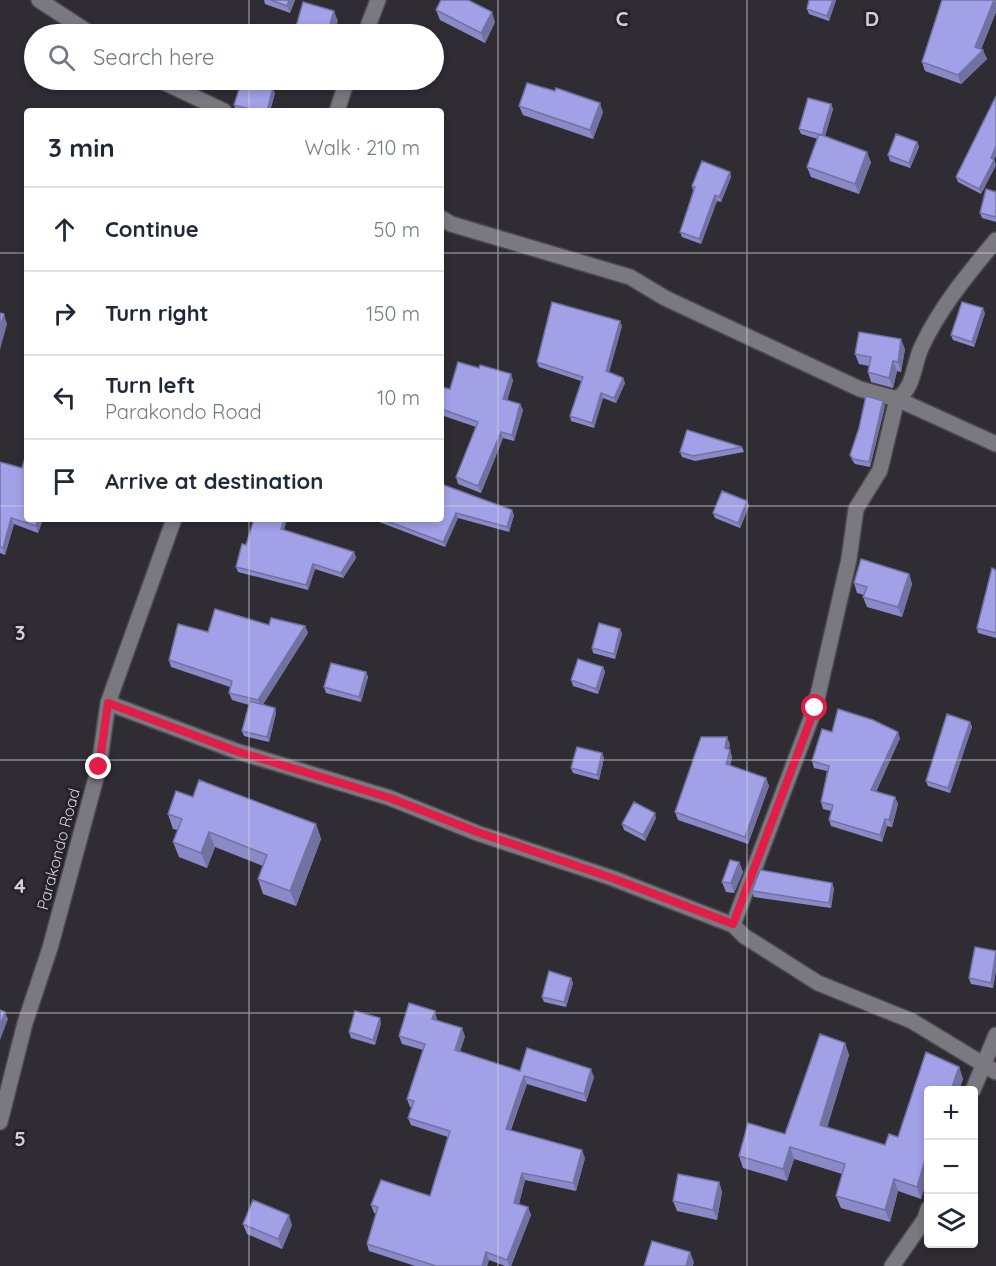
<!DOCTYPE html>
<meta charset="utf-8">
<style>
:root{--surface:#fff;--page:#f6f6f7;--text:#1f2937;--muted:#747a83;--line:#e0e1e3}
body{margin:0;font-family:Quicksand,sans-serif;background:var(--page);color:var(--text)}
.controls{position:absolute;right:18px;bottom:18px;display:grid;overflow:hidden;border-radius:6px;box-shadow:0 3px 9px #0003}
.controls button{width:54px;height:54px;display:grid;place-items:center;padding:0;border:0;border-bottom:2px solid var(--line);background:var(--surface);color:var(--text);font:30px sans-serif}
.stop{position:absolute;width:18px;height:18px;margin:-14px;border:4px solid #e11d48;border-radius:50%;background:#fff}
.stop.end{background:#e11d48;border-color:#fff;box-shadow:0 2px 6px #0008}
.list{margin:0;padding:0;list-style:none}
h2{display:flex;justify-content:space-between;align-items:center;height:78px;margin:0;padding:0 24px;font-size:26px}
h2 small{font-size:20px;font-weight:400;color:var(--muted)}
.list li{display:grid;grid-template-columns:39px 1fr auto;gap:18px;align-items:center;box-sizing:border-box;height:84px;padding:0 24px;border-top:2px solid var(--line)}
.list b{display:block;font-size:22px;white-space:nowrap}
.list p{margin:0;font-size:20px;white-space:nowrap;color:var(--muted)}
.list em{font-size:20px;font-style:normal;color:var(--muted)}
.icon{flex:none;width:33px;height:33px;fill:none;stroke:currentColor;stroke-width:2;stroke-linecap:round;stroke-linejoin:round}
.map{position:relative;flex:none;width:996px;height:1266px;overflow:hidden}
.search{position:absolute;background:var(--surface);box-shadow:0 3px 9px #0003;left:24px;top:24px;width:420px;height:66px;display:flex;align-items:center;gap:15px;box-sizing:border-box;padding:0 21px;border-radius:33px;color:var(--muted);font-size:22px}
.panel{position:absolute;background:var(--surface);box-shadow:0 3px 9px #0003;left:24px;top:108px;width:420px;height:414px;border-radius:6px}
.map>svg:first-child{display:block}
</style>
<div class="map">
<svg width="996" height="1266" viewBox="0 0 996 1266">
<rect width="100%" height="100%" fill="#2f2d33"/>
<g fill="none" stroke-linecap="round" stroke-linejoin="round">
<defs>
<path id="minor" d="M 39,0 L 91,34
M 365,34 L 378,0
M 159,80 L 224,111
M 337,111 L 347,80
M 441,218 L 451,224 L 630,277 L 665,298 L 860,389 L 897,399 C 915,387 913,364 922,346 C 941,306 968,274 996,240
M 108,703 L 236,751 L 390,798 L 477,833 L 612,878 L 733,925 L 744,936 L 818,983 L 912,1021 L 996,1072
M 733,925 L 815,708 L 849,559 L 856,509 L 880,470 L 897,399 L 996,444
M 973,1090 L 996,1035
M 0,1122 L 25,1023 L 50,948 L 99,767 L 108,703 L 174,519
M 892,1266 L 925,1219 L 928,1209"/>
</defs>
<!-- minor casing -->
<use href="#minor" stroke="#4b494e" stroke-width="18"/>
<!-- minor -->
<use href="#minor" stroke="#7b7980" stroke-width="15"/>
</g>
<!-- wall -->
<path fill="#8b8ac8" d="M 264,0 L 295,0 L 290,13 L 265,4 Z
M 809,0 L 836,0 L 829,21 L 809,14 L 807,9 Z
M 996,0 L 996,12 L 981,49 L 987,59 L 961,84 L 925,71 L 922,62 Z
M 436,10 L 495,22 L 485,43 L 440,20 Z
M 555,91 L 603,112 L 593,139 L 523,115 L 519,106 Z
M 275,93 L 270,111 L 241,111 L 236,110 L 234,105 Z
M 831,104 L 833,109 L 825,136 L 871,162 L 859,194 L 811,177 L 807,167 L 818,139 L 801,134 L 799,129 Z
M 917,142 L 919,147 L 910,168 L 890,161 L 888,155 Z
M 994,160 L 996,165 L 981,194 L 958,182 L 956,177 Z
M 730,172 L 731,177 L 721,202 L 717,201 L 701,244 L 682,237 L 680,232 L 693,191 L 692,186 Z
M 996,192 L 996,222 L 982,218 L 980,213 Z
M 985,313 L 974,347 L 953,340 L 951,335 Z
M 622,326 L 609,372 L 623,378 L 625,383 L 616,403 L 603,398 L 594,428 L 571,421 L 570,416 L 581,381 L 539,367 L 537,362 Z
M 905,349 L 901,372 L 897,371 L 893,388 L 871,382 L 868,372 L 869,366 L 859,364 L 855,354 Z
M 513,380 L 507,400 L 520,404 L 523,410 L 514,441 L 503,438 L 481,493 L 458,484 L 456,477 L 476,427 L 441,415 L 441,387 L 450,389 Z
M 885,406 L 870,467 L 855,464 L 852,460 L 850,455 Z
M 742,447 L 744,452 L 695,461 L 682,457 L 680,452 Z
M 0,462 L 27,519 L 43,519 L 38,533 L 14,524 L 5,555 L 0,553 Z
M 441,484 L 514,515 L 509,532 L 458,518 L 445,547 L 379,522 L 378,519 L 441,519 Z
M 747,501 L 749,506 L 740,528 L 715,518 L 713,513 Z
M 284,530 L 354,552 L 356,558 L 343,578 L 315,569 L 308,590 L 238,572 L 236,567 L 246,545 Z
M 996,570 L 996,638 L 978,633 L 977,628 Z
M 909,574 L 912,584 L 902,617 L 867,607 L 863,597 L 864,595 L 857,593 L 854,583 Z
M 269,625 L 305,626 L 308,633 L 263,704 L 275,708 L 276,713 L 269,742 L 244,736 L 242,731 L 249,705 L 232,700 L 229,693 L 230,687 L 171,667 L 169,660 L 208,632 Z
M 620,629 L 622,634 L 615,659 L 593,653 L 592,648 Z
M 603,667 L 605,672 L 598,694 L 573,686 L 571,680 Z
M 366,672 L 368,677 L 361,702 L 326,693 L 324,687 Z
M 970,722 L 972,727 L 950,793 L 928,786 L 926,781 Z
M 832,732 L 900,738 L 876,792 L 895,797 L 898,804 L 892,827 L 887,826 L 882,842 L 831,826 L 829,820 L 831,811 L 823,809 L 821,802 L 827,771 L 814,768 L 812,761 Z
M 730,744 L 729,749 L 732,757 L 730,766 L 766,778 L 769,786 L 748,844 L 678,820 L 675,812 Z
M 604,758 L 599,780 L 573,773 L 571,768 Z
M 193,797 L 316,824 L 321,839 L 296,906 L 263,894 L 258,879 L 263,866 L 215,847 L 207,868 L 179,857 L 173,842 L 178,830 L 173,829 L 168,814 Z
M 656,818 L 645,841 L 624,830 L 622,824 Z
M 739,862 L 743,872 L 734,893 L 726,892 L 722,882 Z
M 834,888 L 831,908 L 754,897 L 752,891 Z
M 996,951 L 996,970 L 993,988 L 971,984 L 969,978 Z
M 571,978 L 573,983 L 566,1007 L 544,1002 L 542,997 Z
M 437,1019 L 437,1021 L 465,1036 L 460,1051 L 520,1071 L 594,1077 L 586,1102 L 527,1084 L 511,1130 L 585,1158 L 576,1191 L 525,1180 L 519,1204 L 528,1207 L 531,1215 L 511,1266 L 505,1266 L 489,1260 L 487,1266 L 415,1266 L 369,1251 L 367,1244 L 376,1213 L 374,1213 L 371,1205 L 430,1196 L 448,1137 L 411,1125 L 408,1118 L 412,1107 L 410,1107 L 407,1099 L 423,1050 L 402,1044 L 399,1036 Z
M 381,1023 L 375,1045 L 351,1038 L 349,1032 Z
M 820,1034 L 845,1043 L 849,1055 L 827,1128 L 885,1145 L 889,1134 L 898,1137 L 926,1052 L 959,1067 L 963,1079 L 959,1090 L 928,1090 L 928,1175 L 921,1199 L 898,1191 L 890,1222 L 841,1208 L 836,1196 L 842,1174 L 794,1159 L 787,1181 L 743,1168 L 739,1156 L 748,1123 L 785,1134 Z
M 719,1182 L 722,1192 L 717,1220 L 677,1211 L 673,1201 Z
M 243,1224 L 292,1225 L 282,1249 L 247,1234 Z"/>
<!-- shaded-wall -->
<path fill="#7171a2" d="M 289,0 L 295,0 L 290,13 L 287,6 Z
M 833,0 L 836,0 L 829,21 L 827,16 Z
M 994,0 L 996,0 L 996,12 L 979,55 L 983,50 L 987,59 L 961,84 L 958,75 L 975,47 Z
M 334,11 L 338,21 L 334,34 L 327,34 Z
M 492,12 L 495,22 L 485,43 L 481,33 Z
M 273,88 L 275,93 L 270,111 L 267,111 Z
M 600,103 L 603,112 L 593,139 L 590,130 Z
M 831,104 L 833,109 L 824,140 L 822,135 Z
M 917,142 L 919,147 L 910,168 L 909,163 Z
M 996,146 L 996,156 L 994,160 L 996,165 L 981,194 L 979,189 Z
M 867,152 L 871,162 L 859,194 L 855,184 Z
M 730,172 L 731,177 L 721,202 L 719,197 Z
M 715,195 L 717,201 L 701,244 L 699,239 Z
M 983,308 L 985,313 L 974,347 L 972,342 Z
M 4,314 L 7,324 L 0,350 L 0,327 Z
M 620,321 L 622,326 L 608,376 L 606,371 Z
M 901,339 L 905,349 L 901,372 L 898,362 Z
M 893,361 L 897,371 L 893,388 L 889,378 Z
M 511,374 L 513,380 L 506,406 L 503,399 Z
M 623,378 L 625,383 L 616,403 L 614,398 Z
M 601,393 L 603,398 L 594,428 L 592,423 Z
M 883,401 L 885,406 L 870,467 L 869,462 Z
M 520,404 L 523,410 L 514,441 L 512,435 Z
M 501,432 L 503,438 L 481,493 L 478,486 Z
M 747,501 L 749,506 L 740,528 L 738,523 Z
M 512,510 L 514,515 L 509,532 L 507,527 Z
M 456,513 L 458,518 L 445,547 L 443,542 Z
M 11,518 L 14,524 L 5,555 L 3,548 Z
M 38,519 L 43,519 L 38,533 L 36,526 Z
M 284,519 L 287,519 L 283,534 L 281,529 Z
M 354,552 L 356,558 L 343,578 L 341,573 Z
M 313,564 L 315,569 L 308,590 L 306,585 Z
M 909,574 L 912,584 L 902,617 L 898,607 Z
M 305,626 L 308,633 L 261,708 L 258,700 Z
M 620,629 L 622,634 L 615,659 L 614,654 Z
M 603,667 L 605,672 L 598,694 L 596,689 Z
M 366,672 L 368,677 L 361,702 L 359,697 Z
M 275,708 L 276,713 L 269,742 L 267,737 Z
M 970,722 L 972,727 L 950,793 L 948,788 Z
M 898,732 L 900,738 L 873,797 L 871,790 Z
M 727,737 L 730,744 L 728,756 L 725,748 Z
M 730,750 L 732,757 L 729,772 L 726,764 Z
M 602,753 L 604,758 L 599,780 L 597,775 Z
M 766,778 L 769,786 L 748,844 L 745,837 Z
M 895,797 L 898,804 L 892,827 L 889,820 Z
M 655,813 L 656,818 L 645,841 L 643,835 Z
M 885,819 L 887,826 L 882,842 L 880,835 Z
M 316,824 L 321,839 L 296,906 L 290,891 Z
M 209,832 L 215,847 L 207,868 L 201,853 Z
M 739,862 L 743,872 L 734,893 L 731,883 Z
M 832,883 L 834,888 L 831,908 L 829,903 Z
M 996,955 L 996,970 L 993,988 L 991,983 Z
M 571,978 L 573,983 L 566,1007 L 564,1002 Z
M 435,1011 L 437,1019 L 435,1027 L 432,1019 Z
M 5,1012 L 8,1019 L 0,1040 L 0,1026 Z
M 380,1018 L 381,1023 L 375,1045 L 373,1040 Z
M 462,1028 L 465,1036 L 458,1058 L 455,1050 Z
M 845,1043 L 849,1055 L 824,1137 L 820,1125 Z
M 959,1067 L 963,1079 L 959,1090 L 951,1090 Z
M 591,1069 L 594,1077 L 586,1102 L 584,1094 Z
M 524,1076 L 527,1084 L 508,1136 L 506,1129 Z
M 790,1147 L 794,1159 L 787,1181 L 783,1169 Z
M 582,1150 L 585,1158 L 576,1191 L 573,1183 Z
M 928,1150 L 928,1175 L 921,1199 L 917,1187 Z
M 522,1173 L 525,1180 L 517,1211 L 514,1203 Z
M 894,1179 L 898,1191 L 890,1222 L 885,1210 Z
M 719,1182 L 722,1192 L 717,1220 L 713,1210 Z
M 528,1207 L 531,1215 L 511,1266 L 509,1266 L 507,1260 Z
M 289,1215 L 292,1225 L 282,1249 L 278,1239 Z
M 486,1252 L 489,1260 L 487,1266 L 482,1266 Z
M 690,1252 L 694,1262 L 693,1266 L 686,1266 Z"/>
<!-- building -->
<path fill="#a2a1e8" stroke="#7171a2" stroke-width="1.5" d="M 271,0 L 289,0 L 287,6 Z
M 441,0 L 468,0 L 492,12 L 481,33 L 436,10 Z
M 809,0 L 833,0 L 827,16 L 807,9 Z
M 942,0 L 994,0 L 975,47 L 983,50 L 958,75 L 922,62 Z
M 303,2 L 334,11 L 327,34 L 294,34 Z
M 242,80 L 273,88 L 267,111 L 258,111 L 234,105 Z
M 527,83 L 555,91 L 556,88 L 600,103 L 590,130 L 519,106 Z
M 996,96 L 996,146 L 991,158 L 994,160 L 979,189 L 956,177 Z
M 808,98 L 831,104 L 822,135 L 799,129 Z
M 819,134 L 867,152 L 855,184 L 807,167 Z
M 896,134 L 917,142 L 909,163 L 888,155 Z
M 702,161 L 730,172 L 719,197 L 715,195 L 699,239 L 680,232 L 695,187 L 692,186 Z
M 986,189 L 996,192 L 996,217 L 980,213 Z
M 552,302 L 620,321 L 606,371 L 623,378 L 614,398 L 601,393 L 592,423 L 570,416 L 583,377 L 537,362 Z
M 962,302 L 983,308 L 972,342 L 951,335 Z
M 0,313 L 4,314 L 0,327 Z
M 859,332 L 901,339 L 898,362 L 893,361 L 889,378 L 868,372 L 871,357 L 855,354 Z
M 458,362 L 479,368 L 480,365 L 511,374 L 503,399 L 520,404 L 512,435 L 501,432 L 478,486 L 456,477 L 478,422 L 441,409 L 441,387 L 450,389 Z
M 866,396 L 883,401 L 869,462 L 853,459 L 850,455 L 859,428 Z
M 687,430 L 742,447 L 693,456 L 680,452 Z
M 27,451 L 27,519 L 38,519 L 36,526 L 11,518 L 3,548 L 0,547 L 0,462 L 22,468 Z
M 441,484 L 512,510 L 507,527 L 456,513 L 443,542 L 382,519 L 441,519 Z
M 722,491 L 747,501 L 738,523 L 713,513 Z
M 254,519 L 284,519 L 281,529 L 354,552 L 341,573 L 313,564 L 306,585 L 236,567 L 242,544 L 246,545 Z
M 861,559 L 909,574 L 898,607 L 863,597 L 867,587 L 854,583 Z
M 992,568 L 996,570 L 996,633 L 977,628 Z
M 215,609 L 269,625 L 271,618 L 305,626 L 258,700 L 229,693 L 232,681 L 169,660 L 178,624 L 208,632 Z
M 599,623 L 620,629 L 614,654 L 592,648 Z
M 578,659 L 603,667 L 596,689 L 571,680 Z
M 331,663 L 366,672 L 359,697 L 324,687 Z
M 250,701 L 275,708 L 267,737 L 242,731 Z
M 838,709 L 873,720 L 898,732 L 871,790 L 895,797 L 889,820 L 885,819 L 880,835 L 829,820 L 833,805 L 821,802 L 829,766 L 812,761 L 822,729 L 832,732 Z
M 947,714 L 970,722 L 948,788 L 926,781 Z
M 701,737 L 727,737 L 725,748 L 730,750 L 726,764 L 766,778 L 745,837 L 675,812 Z
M 577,747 L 602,753 L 597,775 L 571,768 Z
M 199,780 L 316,824 L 290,891 L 258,879 L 267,855 L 209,832 L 201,853 L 173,842 L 182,819 L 168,814 L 176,791 L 193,797 Z
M 634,802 L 655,813 L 643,835 L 622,824 Z
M 730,860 L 739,862 L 731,883 L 722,882 Z
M 760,870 L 832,883 L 829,903 L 752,891 Z
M 975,947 L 996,951 L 991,983 L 969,978 Z
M 549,971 L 571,978 L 564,1002 L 542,997 Z
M 409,1003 L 435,1011 L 432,1019 L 462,1028 L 455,1050 L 520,1071 L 527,1048 L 591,1069 L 584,1094 L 524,1076 L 506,1129 L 582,1150 L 573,1183 L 522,1173 L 514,1203 L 528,1207 L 507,1260 L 486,1252 L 482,1266 L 436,1266 L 367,1244 L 378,1207 L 371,1205 L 381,1180 L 430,1196 L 450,1131 L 408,1118 L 414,1101 L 407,1099 L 425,1044 L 399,1036 Z
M 0,1010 L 5,1012 L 0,1026 Z
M 355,1011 L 380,1018 L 373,1040 L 349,1032 Z
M 820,1034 L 845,1043 L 820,1125 L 885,1145 L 889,1134 L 898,1137 L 926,1052 L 959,1067 L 951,1090 L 928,1090 L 928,1150 L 917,1187 L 894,1179 L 885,1210 L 836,1196 L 845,1164 L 790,1147 L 783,1169 L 739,1156 L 748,1123 L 785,1134 Z
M 678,1174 L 719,1182 L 713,1210 L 673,1201 Z
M 253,1200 L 289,1215 L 278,1239 L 243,1224 Z
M 652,1241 L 690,1252 L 686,1266 L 644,1266 Z"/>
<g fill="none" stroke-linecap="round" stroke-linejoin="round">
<!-- route -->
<path stroke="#e11d48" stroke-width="8" d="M 99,767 L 108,703 L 236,751 L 390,798 L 477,832 L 612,878 L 733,924 L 815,708"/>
</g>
<!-- grid -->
<path fill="none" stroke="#d2d0d4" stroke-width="1.5" stroke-opacity="0.55" d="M 249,0 L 249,34M 498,0 L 498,1266M 747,0 L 747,1266M 249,80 L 249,111M 0,253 L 27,253M 441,253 L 996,253M 0,506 L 27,506M 441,506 L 996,506M 249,519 L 249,1266M 0,760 L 996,760M 0,1013 L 996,1013"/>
<g text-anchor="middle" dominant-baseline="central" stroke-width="6" stroke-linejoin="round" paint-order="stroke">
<!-- street labels -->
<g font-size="16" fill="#d2d0d4" stroke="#252329">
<text transform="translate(58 849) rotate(-75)">Parakondo Road</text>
</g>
</g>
<g font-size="20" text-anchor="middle" font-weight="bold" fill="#d2d0d4" stroke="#252329" stroke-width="6" stroke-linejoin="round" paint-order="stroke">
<text x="622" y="26">C</text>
<text x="872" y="26">D</text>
<text x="20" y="640">3</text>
<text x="20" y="893">4</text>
<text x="20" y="1146">5</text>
</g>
</svg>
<div class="controls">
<button>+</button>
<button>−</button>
<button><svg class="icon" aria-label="layers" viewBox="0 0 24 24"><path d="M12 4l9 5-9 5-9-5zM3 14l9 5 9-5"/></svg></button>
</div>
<div class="stop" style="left:815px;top:708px"></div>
<div class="stop end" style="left:99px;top:767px"></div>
<div class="search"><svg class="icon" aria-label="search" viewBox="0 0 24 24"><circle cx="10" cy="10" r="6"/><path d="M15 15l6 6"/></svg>Search here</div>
<section class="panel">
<h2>3 min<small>Walk · 210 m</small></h2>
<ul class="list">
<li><svg class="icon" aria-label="ahead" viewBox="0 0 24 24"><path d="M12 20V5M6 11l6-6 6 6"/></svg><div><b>Continue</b></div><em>50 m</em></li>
<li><svg class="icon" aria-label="right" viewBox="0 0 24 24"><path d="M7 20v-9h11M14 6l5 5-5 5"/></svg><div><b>Turn right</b></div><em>150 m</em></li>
<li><svg class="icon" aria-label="left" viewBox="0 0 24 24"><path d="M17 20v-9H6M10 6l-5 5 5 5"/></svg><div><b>Turn left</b><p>Parakondo Road</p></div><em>10 m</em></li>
<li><svg class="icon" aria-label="arrive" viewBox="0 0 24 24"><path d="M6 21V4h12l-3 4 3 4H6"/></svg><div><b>Arrive at destination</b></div></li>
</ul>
</section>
</div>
